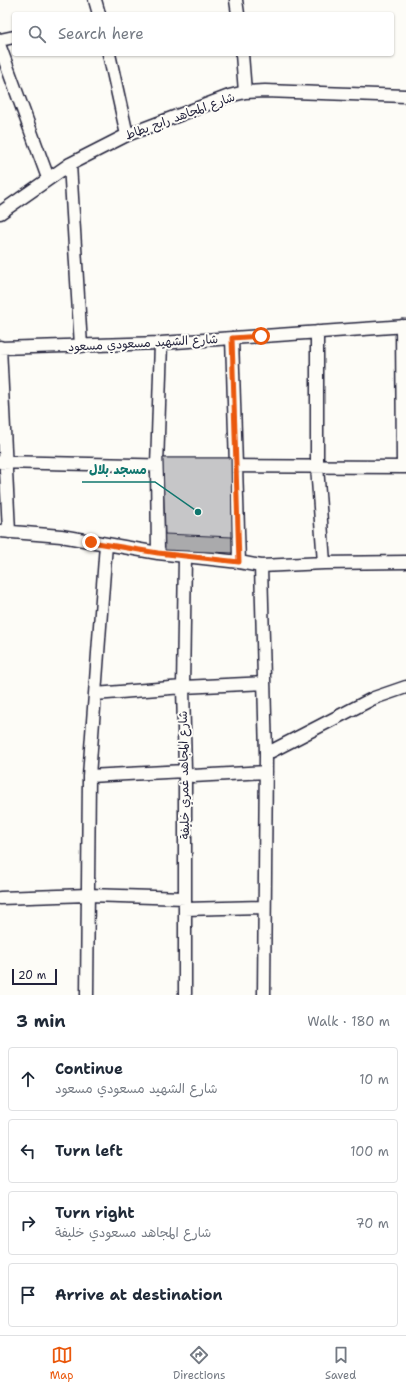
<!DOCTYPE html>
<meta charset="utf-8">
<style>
:root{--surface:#fff;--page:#f6f6f7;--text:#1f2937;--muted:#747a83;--line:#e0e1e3;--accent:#ea580c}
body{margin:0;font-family:"Shantell Sans","Playpen Sans Arabic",sans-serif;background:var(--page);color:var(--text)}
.scale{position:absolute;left:12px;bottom:10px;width:45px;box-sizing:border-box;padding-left:4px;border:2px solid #22223b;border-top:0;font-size:11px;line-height:14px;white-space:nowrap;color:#22223b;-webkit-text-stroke:3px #fdfcf7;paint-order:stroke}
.stop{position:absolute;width:12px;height:12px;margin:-9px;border:3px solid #ea580c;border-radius:50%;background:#fff}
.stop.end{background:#ea580c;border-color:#fff;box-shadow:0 1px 4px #0008}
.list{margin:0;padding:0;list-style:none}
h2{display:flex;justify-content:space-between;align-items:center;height:52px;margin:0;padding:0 16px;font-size:17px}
h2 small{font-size:13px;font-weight:400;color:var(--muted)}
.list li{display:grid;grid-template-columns:26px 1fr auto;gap:12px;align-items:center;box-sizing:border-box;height:64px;margin:0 8px 8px;padding:0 8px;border:1px solid var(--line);border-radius:4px}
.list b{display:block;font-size:15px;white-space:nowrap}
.list p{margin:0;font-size:13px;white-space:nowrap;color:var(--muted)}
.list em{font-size:13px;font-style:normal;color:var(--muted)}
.icon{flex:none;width:22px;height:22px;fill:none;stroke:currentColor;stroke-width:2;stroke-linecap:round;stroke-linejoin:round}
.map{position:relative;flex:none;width:406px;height:995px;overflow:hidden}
.search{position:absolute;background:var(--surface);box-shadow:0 1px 3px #0004;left:12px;right:12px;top:12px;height:44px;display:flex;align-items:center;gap:10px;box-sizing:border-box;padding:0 14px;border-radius:4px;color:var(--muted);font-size:15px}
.sheet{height:340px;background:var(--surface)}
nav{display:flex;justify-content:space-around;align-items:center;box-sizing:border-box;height:56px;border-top:1px solid var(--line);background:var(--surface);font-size:11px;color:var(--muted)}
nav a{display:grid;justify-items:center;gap:2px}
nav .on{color:var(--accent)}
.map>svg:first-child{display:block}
</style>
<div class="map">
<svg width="406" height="995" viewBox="0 0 406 995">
<rect width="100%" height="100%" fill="#fdfcf7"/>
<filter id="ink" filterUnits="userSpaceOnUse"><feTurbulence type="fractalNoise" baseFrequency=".025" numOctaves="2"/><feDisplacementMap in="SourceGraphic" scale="8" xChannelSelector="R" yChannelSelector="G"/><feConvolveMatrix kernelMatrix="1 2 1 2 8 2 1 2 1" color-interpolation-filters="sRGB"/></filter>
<g filter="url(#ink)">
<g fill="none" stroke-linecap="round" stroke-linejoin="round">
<defs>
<path id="minor" d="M 95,0 L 99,14
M 236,0 L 238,14
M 0,40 L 14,37
M 0,47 L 48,178
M 109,54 L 127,135
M 242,54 L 245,92
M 70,164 L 81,346
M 0,213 L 70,164 L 127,135 L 229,96 L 245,92 L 265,91 L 406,96
M 402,326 L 403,467
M 317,332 L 317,466 L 324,563
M 232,338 L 239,562
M 0,347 L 9,532
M 0,348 L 161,343 L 406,326
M 0,462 L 179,466
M 215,466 L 406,467
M 0,531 L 61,536 L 158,553 L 239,562 L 261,566 L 324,563 L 406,562
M 158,553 L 157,466 L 161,343
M 261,566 L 266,754 L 264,995
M 95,694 L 183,687 L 264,683
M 266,754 L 374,698 L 406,687
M 89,776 L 185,771 L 193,776 L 266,772
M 0,898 L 88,895 L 185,898
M 185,909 L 264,907
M 87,995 L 89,776 L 106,544
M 185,995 L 185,771 L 183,687 L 185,556"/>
</defs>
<!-- minor casing -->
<use href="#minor" stroke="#22223b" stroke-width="15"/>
<!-- minor -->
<use href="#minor" stroke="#fdfcf7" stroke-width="12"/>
</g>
<!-- wall -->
<path fill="#aaaaac" stroke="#22223b" d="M 163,458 L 231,458 L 232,553 L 165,550 Z"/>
<!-- building -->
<path fill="#c6c6c8" stroke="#22223b" d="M 163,458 L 231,458 L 232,537 L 165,534 Z"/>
</g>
<g fill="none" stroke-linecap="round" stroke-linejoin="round" filter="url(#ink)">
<!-- route -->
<path stroke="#ea580c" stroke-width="5" d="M 91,542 L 158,553 L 239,562 L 232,338 L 261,336"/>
</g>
<g text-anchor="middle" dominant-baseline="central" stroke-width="4" stroke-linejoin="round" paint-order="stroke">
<!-- street labels -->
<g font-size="12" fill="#22223b" stroke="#fdfcf7">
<text transform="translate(180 116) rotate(-20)">شارع المجاهد رابح بطاط</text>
<text transform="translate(143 343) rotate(-3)">شارع الشهيد مسعودي مسعود</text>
<text transform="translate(184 775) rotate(-91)">شارع المجاهد غمري خليفة</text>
</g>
</g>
<!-- callouts -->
<path fill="none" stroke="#0f766e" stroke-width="1.5" d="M198 512L155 482H82"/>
<circle fill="#0f766e" stroke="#fdfcf7" stroke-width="1.5" cx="198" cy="512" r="4"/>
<g font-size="13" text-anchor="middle" font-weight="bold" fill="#0f766e" stroke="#fdfcf7" stroke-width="4" stroke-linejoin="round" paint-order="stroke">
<text x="118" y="474">مسجد بلال</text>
</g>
</svg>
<div class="scale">20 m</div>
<div class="stop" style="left:261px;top:336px"></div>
<div class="stop end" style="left:91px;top:542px"></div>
<div class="search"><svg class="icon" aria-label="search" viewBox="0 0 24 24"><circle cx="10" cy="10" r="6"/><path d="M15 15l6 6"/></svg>Search here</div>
</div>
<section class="sheet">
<h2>3 min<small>Walk · 180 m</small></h2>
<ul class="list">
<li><svg class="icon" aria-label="ahead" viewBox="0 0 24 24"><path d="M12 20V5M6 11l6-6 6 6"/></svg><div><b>Continue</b><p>شارع الشهيد مسعودي مسعود</p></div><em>10 m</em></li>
<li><svg class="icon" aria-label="left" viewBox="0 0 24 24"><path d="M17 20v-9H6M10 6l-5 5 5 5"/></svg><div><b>Turn left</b></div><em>100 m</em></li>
<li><svg class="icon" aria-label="right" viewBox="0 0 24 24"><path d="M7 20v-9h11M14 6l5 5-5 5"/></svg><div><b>Turn right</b><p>شارع المجاهد مسعودي خليفة</p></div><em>70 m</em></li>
<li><svg class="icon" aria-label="arrive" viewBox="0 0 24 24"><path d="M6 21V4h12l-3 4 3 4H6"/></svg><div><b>Arrive at destination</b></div></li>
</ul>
</section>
<nav>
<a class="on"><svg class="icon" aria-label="map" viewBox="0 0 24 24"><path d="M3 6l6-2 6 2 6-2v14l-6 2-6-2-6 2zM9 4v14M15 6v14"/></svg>Map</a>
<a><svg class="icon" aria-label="directions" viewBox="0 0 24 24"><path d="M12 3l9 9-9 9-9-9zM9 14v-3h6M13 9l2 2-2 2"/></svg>Directions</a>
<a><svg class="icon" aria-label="saved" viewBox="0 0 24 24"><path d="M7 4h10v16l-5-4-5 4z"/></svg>Saved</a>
</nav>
